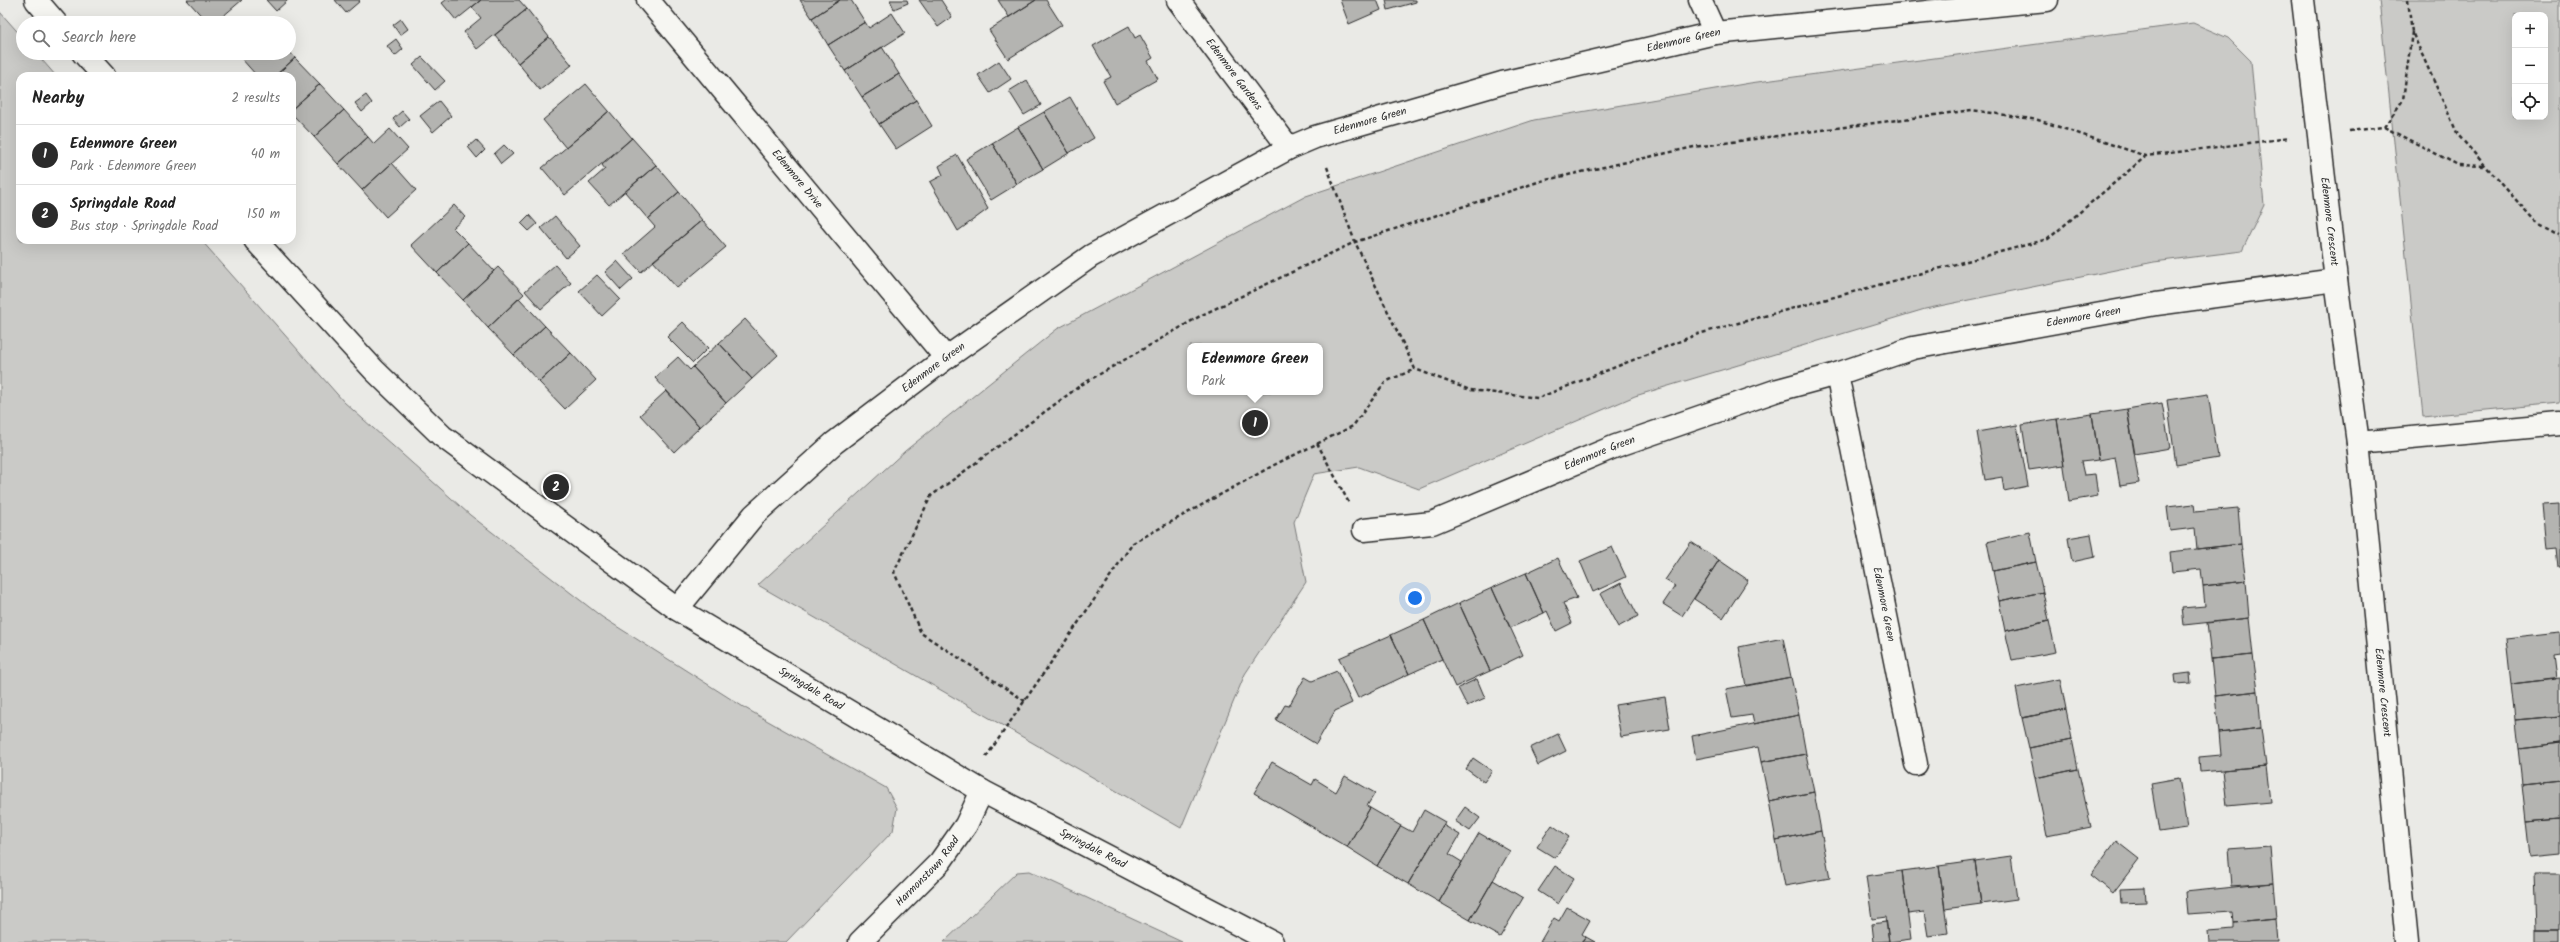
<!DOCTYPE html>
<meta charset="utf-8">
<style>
:root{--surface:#fff;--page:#f6f6f6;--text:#222;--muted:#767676;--line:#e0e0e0;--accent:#2b2b2b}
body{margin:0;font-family:Kalam,sans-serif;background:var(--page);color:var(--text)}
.controls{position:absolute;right:12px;top:12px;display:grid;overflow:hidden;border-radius:8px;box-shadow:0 4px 16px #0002}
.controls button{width:36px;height:36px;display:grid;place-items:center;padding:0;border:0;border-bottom:1px solid var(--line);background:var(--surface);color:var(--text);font:20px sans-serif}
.you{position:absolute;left:1415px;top:598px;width:14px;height:14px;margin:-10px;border:3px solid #fff;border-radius:50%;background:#1a73e8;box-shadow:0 0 0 6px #1a73e833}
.badge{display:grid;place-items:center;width:26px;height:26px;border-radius:50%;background:var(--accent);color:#fff;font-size:13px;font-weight:700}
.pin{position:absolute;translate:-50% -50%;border:2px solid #fff;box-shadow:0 1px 4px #0006}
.popup{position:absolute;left:1187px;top:343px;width:136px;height:52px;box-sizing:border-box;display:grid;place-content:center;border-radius:8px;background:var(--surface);filter:drop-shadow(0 1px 3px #0005);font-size:13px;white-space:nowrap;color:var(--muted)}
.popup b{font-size:15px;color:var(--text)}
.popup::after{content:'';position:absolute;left:50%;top:100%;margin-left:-8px;border:8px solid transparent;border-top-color:var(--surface)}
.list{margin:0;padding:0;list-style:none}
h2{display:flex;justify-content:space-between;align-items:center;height:52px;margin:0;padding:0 16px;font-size:17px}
h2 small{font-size:13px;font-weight:400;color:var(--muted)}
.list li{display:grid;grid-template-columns:26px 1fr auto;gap:12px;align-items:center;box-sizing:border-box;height:60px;padding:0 16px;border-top:1px solid var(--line)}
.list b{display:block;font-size:15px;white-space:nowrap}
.list p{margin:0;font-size:13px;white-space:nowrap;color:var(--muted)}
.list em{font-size:13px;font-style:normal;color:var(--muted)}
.icon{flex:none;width:22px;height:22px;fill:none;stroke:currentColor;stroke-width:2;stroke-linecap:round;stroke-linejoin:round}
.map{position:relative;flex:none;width:2560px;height:942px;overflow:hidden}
.search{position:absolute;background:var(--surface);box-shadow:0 4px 16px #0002;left:16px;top:16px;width:280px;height:44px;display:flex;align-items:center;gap:10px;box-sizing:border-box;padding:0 14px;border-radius:22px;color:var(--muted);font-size:15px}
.panel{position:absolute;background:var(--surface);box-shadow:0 4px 16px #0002;left:16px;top:72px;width:280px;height:172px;border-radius:12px}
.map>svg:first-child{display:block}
</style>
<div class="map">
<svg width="2560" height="942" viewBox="0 0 2560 942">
<rect width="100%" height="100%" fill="#eaeae6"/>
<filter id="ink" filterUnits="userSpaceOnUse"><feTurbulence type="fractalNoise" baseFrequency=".025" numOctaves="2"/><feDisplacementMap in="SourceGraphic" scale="8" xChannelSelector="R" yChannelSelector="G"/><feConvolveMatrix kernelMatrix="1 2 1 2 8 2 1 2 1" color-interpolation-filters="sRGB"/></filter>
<g filter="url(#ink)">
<!-- green -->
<path fill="#cacac7" stroke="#7a7a79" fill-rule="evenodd" d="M 2379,0 L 2560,0 L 2560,403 L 2423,416 ZM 2515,15 L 2545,15 L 2545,117 L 2515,117 Z
M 0,12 L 23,38 L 23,53 L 36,53 L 56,76 L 20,76 L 20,240 L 201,240 L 344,402 L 470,515 L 602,617 L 745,708 L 886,788 L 897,808 L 893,831 L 786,942 L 0,942 Z
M 2193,23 L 2228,38 L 2251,61 L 2264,205 L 2242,251 L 2154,262 L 1925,309 L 1635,396 L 1419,489 L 1359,467 L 1314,474 L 1294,522 L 1306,582 L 1245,674 L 1181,828 L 758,585 L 905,451 L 1057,329 L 1306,196 L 1534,120 L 1750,83 ZM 1190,346 L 1320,346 L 1320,392 L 1190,392 Z
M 1029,871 L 1182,942 L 944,942 L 1017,872 Z"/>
<!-- building -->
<path fill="#b4b4b1" stroke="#2b2b2b" d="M 187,0 L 242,0 L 215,23 L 208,23 Z
M 266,0 L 288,0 L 276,11 Z
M 335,0 L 359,0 L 360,1 L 346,13 Z
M 446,0 L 481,0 L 456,20 L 442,3 Z
M 481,0 L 519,0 L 527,9 L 477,49 L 464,32 L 481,18 L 472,7 Z
M 800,0 L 840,0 L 812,18 Z
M 840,0 L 851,0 L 865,22 L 828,45 L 812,18 Z
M 890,0 L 907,0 L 908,3 L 894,9 Z
M 919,0 L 941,0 L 952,17 L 938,27 Z
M 998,0 L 1036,0 L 1009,17 Z
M 1036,0 L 1046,0 L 1062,25 L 1008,59 L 989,30 Z
M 1340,0 L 1377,0 L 1381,10 L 1349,24 Z
M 1386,0 L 1416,0 L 1416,2 L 1388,10 Z
M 527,9 L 549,37 L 518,63 L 495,35 Z
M 892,13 L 905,33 L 845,71 L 828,45 L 865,22 L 869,28 Z
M 401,19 L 408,29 L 400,35 L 393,25 Z
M 1129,26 L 1135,38 L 1140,35 L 1153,58 L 1148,61 L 1158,79 L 1115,103 L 1103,81 L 1111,77 L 1093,46 Z
M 549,37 L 572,65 L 540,90 L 518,63 Z
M 396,39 L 403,49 L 395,56 L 387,46 Z
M 882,47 L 899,74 L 862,97 L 845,71 Z
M 289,51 L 295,58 L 275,76 L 257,76 L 241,58 L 247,53 L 289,53 Z
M 422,57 L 445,81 L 435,90 L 413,65 Z
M 295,58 L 320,84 L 292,109 L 292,76 L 275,76 Z
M 999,61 L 1011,79 L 990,93 L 978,75 Z
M 899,74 L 916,100 L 879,124 L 862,97 Z
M 1027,80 L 1041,105 L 1024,115 L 1009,91 Z
M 320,84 L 344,110 L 314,137 L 292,114 L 292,109 Z
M 586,84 L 609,111 L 566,148 L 543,120 Z
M 366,95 L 372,103 L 362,112 L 355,103 Z
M 1070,97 L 1094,138 L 1069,153 L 1044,112 Z
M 916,100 L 932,126 L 896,149 L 879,124 Z
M 439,101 L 451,116 L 433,132 L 420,116 Z
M 344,110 L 368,137 L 338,164 L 314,137 Z
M 402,111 L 409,119 L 400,127 L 393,119 Z
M 609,111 L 632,138 L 565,195 L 542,168 Z
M 1044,112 L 1069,153 L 1043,169 L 1018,127 Z
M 1018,127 L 1043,169 L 1017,184 L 992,143 Z
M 390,129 L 408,149 L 362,190 L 338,164 L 368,137 L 374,144 Z
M 632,138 L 656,165 L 609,205 L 589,183 L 605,169 L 602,165 Z
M 476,140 L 485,150 L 477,158 L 468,147 Z
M 992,143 L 1017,184 L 991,200 L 966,159 Z
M 504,145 L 513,154 L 501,164 L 494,154 Z
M 957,155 L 988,209 L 958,231 L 930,182 L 943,175 L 939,166 Z
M 392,163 L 416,190 L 386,217 L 362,190 Z
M 656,165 L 679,192 L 648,219 L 625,192 Z
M 679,192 L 702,220 L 641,272 L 624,254 L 655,227 L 648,219 Z
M 454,205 L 465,217 L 453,228 L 468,243 L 437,273 L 411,245 Z
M 529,215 L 537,224 L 529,231 L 521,223 Z
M 555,216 L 580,246 L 566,258 L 541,228 Z
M 702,220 L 726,247 L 677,288 L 653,261 Z
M 468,243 L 494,271 L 463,300 L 437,273 Z
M 617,261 L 633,279 L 621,290 L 605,272 Z
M 555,265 L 571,283 L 541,309 L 525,291 Z
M 498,267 L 524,294 L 488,328 L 463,300 Z
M 597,275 L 620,299 L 602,316 L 579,291 Z
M 519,298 L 545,326 L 514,355 L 488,328 Z
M 745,319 L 778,355 L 752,379 L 719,343 Z
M 683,322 L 708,348 L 693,363 L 667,337 Z
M 545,326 L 571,353 L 539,382 L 514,355 Z
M 719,343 L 752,379 L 726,403 L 693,367 Z
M 571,353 L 596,380 L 565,409 L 539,382 Z
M 678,357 L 690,370 L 693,367 L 726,403 L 700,427 L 655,378 Z
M 666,391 L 700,427 L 674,452 L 640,415 Z
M 2208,394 L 2218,458 L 2176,465 L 2167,400 Z
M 2162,403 L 2170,448 L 2135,454 L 2127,409 Z
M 2127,409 L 2139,483 L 2120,486 L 2115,457 L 2099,460 L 2092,414 Z
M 2092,414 L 2099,460 L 2081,462 L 2084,475 L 2095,474 L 2098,496 L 2069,501 L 2057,419 Z
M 2057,419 L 2064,465 L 2029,470 L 2022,425 Z
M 2017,425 L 2028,486 L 2004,491 L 2002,477 L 1985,480 L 1977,432 Z
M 2194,504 L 2195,512 L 2238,508 L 2241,544 L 2197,549 L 2195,528 L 2170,531 L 2167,507 Z
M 2560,504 L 2560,567 L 2558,567 L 2556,548 L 2546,549 L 2542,505 Z
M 2030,532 L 2036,562 L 1993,571 L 1987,542 Z
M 2091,534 L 2095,557 L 2072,562 L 2068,538 Z
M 1691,542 L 1719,560 L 1682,616 L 1663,604 L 1675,586 L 1665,580 Z
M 2241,544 L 2246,581 L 2203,586 L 2201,569 L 2172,572 L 2170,552 Z
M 1612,547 L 1626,577 L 1593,592 L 1580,561 Z
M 1558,558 L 1577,598 L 1563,603 L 1572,623 L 1556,631 L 1547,611 L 1544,613 L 1526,573 Z
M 1719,560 L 1748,580 L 1723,618 L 1694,599 Z
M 2036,562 L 2043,592 L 1999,601 L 1993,571 Z
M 1526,573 L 1544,613 L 1510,628 L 1492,588 Z
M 2246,581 L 2249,618 L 2184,625 L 2182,608 L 2205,606 L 2203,586 Z
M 1621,583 L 1638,616 L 1618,627 L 1600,594 Z
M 1492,588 L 1523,655 L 1490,671 L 1459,603 Z
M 2043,592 L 2049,621 L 2005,631 L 1999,601 Z
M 1459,603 L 1490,671 L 1455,687 L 1424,620 Z
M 2249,618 L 2253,655 L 2211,659 L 2207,623 Z
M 1424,620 L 1442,659 L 1409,674 L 1391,635 Z
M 2049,621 L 2056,652 L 2012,660 L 2005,631 Z
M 2560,632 L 2560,653 L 2553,654 L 2556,679 L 2511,684 L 2506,638 Z
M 1391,635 L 1409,674 L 1358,698 L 1339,658 Z
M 1783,638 L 1791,677 L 1746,686 L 1739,647 Z
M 2253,655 L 2258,691 L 2215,696 L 2211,659 Z
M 1337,671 L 1352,703 L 1335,711 L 1316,744 L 1276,720 L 1285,705 L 1289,706 L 1305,677 L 1312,681 Z
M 2190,673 L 2191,683 L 2175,684 L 2174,675 Z
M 1791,677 L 1799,715 L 1754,724 L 1752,715 L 1732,718 L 1726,689 Z
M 2560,678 L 2560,716 L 2515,720 L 2511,684 Z
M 1477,679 L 1485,698 L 1467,706 L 1458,688 Z
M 2060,679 L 2066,709 L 2022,718 L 2016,688 Z
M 2258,691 L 2261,728 L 2219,733 L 2215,696 Z
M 1665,697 L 1670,729 L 1621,737 L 1615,705 Z
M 2066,709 L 2072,739 L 2029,748 L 2022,718 Z
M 1799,715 L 1806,754 L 1761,762 L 1758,747 L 1696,759 L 1692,736 Z
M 2560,716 L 2560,743 L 2518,748 L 2515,720 Z
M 2261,728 L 2266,766 L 2200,772 L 2199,757 L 2221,755 L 2219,733 Z
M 1558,734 L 1566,751 L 1538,765 L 1530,748 Z
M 2072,739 L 2078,769 L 2035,778 L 2029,748 Z
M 2560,743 L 2560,780 L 2522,784 L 2518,748 Z
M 1806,754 L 1814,792 L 1769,801 L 1761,762 Z
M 1473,758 L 1492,771 L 1484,782 L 1466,769 Z
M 1272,762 L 1312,785 L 1315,779 L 1336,792 L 1345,776 L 1375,793 L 1367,806 L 1370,808 L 1347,847 L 1254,793 Z
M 2266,766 L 2270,802 L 2227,806 L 2223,770 Z
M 2078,769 L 2091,827 L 2047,836 L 2035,778 Z
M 2179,778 L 2187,828 L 2159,832 L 2151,783 Z
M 2560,780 L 2560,818 L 2526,821 L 2522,784 Z
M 1814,792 L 1821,831 L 1776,840 L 1769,801 Z
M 1465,807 L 1480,818 L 1470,831 L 1455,821 Z
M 1370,808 L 1401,826 L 1377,866 L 1347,847 Z
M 1424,810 L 1445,822 L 1408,884 L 1377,866 L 1401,826 L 1412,832 Z
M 2560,818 L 2560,854 L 2530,857 L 2526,821 Z
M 1443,825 L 1460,835 L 1449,854 L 1462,862 L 1439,902 L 1408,884 Z
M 1552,825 L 1569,837 L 1555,858 L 1537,847 Z
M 1821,831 L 1830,878 L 1785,886 L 1776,840 Z
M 1479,833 L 1510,851 L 1470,920 L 1439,902 Z
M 2116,841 L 2139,859 L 2113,893 L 2091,875 Z
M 2270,846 L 2273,883 L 2231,886 L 2228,849 Z
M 2011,856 L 2017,899 L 1981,904 L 1975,861 Z
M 1975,861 L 1981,904 L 1945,909 L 1939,866 Z
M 1555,866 L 1574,878 L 1558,904 L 1538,891 Z
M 1939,866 L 1948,933 L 1928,936 L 1924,912 L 1908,914 L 1902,871 Z
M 1902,871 L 1911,939 L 1889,942 L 1886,917 L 1872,919 L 1866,876 Z
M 2534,874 L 2560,874 L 2560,930 L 2536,930 Z
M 1493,880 L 1523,898 L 1500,937 L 1470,920 Z
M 2273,883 L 2276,919 L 2234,923 L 2233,911 L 2187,914 L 2185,892 Z
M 2145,888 L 2146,902 L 2121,903 L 2120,889 Z
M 1567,907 L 1590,920 L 1582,934 L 1586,937 L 1582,942 L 1540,942 L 1554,918 L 1559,921 Z
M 2276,919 L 2278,942 L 2209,942 L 2208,931 L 2234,929 L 2234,923 Z
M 1886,922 L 1889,941 L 1874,942 L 1872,924 Z
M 2536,930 L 2560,930 L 2560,942 L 2536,942 Z
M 1586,937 L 1595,942 L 1582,942 Z"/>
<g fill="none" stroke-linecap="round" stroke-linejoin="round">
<defs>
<g id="minor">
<path id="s1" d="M 648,0 L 946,358"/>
<path id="s2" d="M 1178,0 L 1289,148"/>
<path d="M 1700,0 L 1715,33"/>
<path id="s3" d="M 2303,0 L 2336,280 L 2358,443 L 2407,942"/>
<path id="s4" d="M 1837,374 L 1916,764"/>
<path d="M 2358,443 L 2560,424"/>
<path id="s5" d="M 1364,530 L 1432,523 L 1616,446 L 1778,390 L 1837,374 L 1913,348 L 2156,304 L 2336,280"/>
<path id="s6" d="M 677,609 L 754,515 L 834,443 L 946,358 L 1091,256 L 1289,148 L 1315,137 L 1502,83 L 1715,33 L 2047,0"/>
</g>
<g id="tertiary">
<path d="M 36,0 L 56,23"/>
<path d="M 83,53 L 104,76"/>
<path id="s7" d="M 255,240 L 374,370 L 442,436 L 677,609 L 982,791 L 1272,942"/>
<path id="s8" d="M 860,942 L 940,862 L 966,825 L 982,791"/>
</g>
</defs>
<!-- minor casing -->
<use href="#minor" stroke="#2b2b2b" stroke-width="25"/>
<!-- tertiary casing -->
<use href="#tertiary" stroke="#2b2b2b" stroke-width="25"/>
<!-- path -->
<path stroke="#2b2b2b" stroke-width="2.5" stroke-dasharray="4 3" stroke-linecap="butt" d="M 2408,0 L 2412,32 L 2458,135 L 2534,220 L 2560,234
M 2384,127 L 2458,165 L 2485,166
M 2349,131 L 2384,127 L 2403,100 L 2412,32
M 1327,167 L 1355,242 L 1415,369 L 1470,390 L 1538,398 L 1698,334 L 2048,239 L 2145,157
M 1317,443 L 1349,503
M 1025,701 L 921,633 L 894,572 L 931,496 L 1081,385 L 1202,315 L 1355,242 L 1541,181 L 1694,147 L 1972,110 L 2038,120 L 2146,156 L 2289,138
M 986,757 L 1133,543 L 1274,465 L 1353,426 L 1385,382 L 1415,369"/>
<!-- minor -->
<use href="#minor" stroke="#f6f6f2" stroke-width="22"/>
<!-- tertiary -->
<use href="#tertiary" stroke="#f6f6f2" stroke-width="22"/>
</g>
</g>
<g text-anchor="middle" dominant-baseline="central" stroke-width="4" stroke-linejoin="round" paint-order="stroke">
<!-- street labels -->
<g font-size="11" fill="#2b2b2b" stroke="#f6f6f2">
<text stroke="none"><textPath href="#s6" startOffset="1182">Edenmore Green</textPath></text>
<text stroke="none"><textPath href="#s2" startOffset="93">Edenmore Gardens</textPath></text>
<text stroke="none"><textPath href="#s6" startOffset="858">Edenmore Green</textPath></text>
<text stroke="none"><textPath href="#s1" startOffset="233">Edenmore Drive</textPath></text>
<text stroke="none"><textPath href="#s3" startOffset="223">Edenmore Crescent</textPath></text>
<text stroke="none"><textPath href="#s5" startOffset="754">Edenmore Green</textPath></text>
<text stroke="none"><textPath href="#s6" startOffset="354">Edenmore Green</textPath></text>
<text stroke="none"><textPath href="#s5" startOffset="250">Edenmore Green</textPath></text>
<text stroke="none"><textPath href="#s4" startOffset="235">Edenmore Green</textPath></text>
<text stroke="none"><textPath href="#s7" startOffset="719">Springdale Road</textPath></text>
<text stroke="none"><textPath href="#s3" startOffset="697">Edenmore Crescent</textPath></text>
<text stroke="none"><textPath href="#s7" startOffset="1043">Springdale Road</textPath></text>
<text stroke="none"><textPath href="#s8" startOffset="98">Harmonstown Road</textPath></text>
</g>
</g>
</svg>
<div class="controls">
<button>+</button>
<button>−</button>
<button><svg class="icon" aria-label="locate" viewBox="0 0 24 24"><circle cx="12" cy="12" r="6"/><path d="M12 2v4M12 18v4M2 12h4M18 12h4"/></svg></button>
</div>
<div class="you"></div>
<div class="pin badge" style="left:1255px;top:423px">1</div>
<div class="popup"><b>Edenmore Green</b>Park</div>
<div class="pin badge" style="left:556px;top:487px">2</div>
<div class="search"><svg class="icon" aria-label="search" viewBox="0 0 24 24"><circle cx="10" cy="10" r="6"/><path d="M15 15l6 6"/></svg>Search here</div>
<section class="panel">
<h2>Nearby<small>2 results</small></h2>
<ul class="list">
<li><span class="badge">1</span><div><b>Edenmore Green</b><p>Park · Edenmore Green</p></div><em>40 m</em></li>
<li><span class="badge">2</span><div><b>Springdale Road</b><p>Bus stop · Springdale Road</p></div><em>150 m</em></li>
</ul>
</section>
</div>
